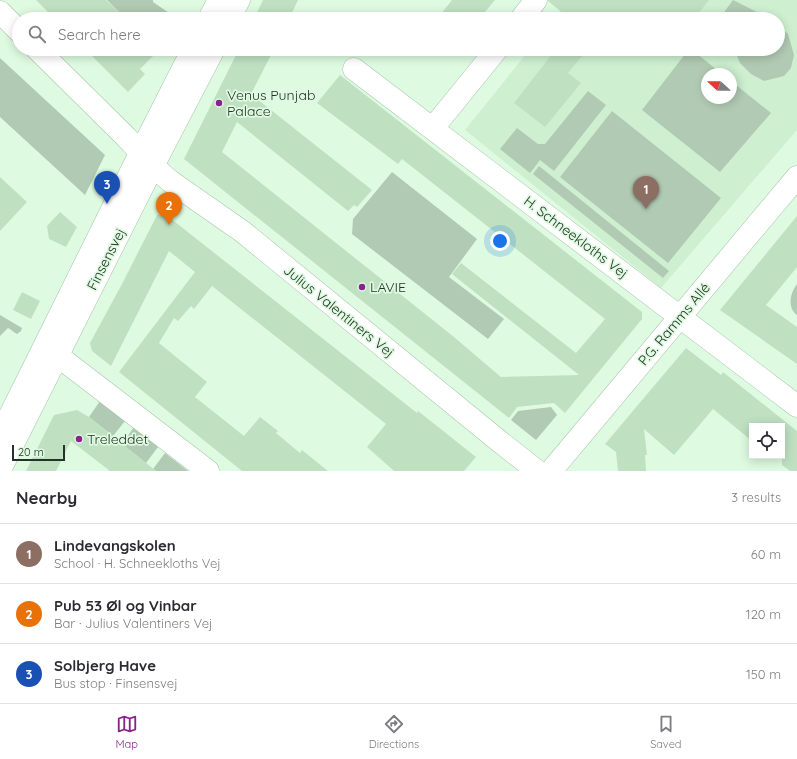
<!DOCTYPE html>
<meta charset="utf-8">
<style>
:root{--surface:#fff;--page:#f7f7f7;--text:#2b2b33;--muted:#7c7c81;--line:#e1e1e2;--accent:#89228a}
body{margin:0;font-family:Quicksand,sans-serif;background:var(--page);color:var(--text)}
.controls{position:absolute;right:12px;bottom:12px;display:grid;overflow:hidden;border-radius:0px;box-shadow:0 2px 10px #0003}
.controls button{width:36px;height:36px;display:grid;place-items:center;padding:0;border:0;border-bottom:1px solid var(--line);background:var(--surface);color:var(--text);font:20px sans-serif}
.compass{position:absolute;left:701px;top:68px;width:36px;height:36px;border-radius:50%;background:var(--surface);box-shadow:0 2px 10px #0003;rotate:291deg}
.scale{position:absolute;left:12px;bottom:10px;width:53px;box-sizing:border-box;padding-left:4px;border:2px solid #263127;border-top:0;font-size:11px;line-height:14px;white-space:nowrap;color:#263127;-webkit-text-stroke:3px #defbe1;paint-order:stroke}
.you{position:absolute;left:500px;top:241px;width:14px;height:14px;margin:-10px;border:3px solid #fff;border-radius:50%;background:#1a73e8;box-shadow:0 0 0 6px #1a73e833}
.badge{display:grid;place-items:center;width:26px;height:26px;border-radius:50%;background:var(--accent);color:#fff;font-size:13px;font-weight:700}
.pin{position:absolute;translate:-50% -33px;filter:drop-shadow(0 1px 2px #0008)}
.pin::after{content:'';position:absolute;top:21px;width:14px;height:12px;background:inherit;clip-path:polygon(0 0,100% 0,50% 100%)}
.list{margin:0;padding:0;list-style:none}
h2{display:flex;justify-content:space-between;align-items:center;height:52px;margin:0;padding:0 16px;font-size:17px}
h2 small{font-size:13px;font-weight:400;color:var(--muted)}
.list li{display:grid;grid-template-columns:26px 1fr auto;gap:12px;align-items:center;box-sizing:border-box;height:60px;padding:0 16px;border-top:1px solid var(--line)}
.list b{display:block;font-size:15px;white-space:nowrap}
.list p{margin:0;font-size:13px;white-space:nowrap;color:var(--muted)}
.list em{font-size:13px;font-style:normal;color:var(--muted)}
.icon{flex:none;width:22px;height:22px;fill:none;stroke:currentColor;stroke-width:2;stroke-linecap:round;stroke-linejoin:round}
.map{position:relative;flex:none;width:797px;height:471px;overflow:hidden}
.search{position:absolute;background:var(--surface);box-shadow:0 2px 10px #0003;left:12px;right:12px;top:12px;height:44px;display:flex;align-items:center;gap:10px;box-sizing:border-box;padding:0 14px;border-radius:22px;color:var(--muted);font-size:15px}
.sheet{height:232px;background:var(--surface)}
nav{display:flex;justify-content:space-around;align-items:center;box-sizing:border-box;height:56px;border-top:1px solid var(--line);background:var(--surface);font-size:11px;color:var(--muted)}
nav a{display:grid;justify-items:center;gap:2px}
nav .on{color:var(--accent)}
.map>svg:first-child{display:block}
</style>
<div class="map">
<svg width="797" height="471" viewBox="0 0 797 471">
<rect width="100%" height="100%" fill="#defbe1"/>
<!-- built -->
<path fill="#cef0d1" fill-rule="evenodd" d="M 569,0 L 797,0 L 797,130 L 661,288 L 465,130 L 530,49 L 778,49 L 778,19 L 553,19 ZM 707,74 L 731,74 L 731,98 L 707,98 Z"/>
<!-- green -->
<path fill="#b1cab3" d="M 107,0 L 153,0 L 153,2 L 178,19 L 126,19 Z
M 733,0 L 767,17 L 770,19 L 719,19 Z
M 778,25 L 788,34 L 794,55 L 791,68 L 784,76 L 764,81 L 751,74 L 740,63 L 735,51 L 727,49 L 778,49 Z
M 689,49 L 691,49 L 722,74 L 707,74 L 707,98 L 731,98 L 731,81 L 771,113 L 720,172 L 642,110 Z
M 0,58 L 105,155 L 85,195 L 0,117 Z
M 588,91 L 606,105 L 554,171 L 540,160 L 530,173 L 500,149 L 517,128 L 538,144 L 545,144 Z
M 612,111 L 721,198 L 668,263 L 560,177 Z
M 539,166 L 669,271 L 663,278 L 533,174 Z
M 392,172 L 477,239 L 449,277 L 504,319 L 488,339 L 352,234 L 353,219 Z
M 797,284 L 797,315 C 787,308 790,293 797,284 Z
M 0,315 L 22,328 L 21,331 L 17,334 C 14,333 11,329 8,328 L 0,336 Z
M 100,401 L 125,421 L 113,436 L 89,417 Z
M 551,407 L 557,415 L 536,440 L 511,420 L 518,411 Z
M 134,427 L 158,447 L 146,463 L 122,444 Z
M 165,453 L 188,471 L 156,471 L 153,469 Z"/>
<!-- building -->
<path fill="#bfe1c2" d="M 36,0 L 106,0 L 126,19 L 55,19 Z
M 263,0 L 298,0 L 289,19 L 254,19 Z
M 452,0 L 495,0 L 479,19 L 437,19 Z
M 548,0 L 709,0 L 694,19 L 570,19 L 548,1 Z
M 85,49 L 160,49 L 140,69 L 145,74 L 128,92 Z
M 239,49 L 274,49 L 251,94 L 372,190 L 357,207 L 354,205 L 348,211 L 237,122 L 222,152 L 454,337 L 501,377 L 579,375 L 452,274 L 461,263 L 576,353 L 605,319 L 402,159 L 398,164 L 317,103 L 340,75 L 642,312 L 642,319 L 565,413 L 554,403 L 517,407 L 509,418 L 184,159 Z
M 556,49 L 588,49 L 568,73 L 581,83 L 545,127 L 514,103 Z
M 0,177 L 27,202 L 0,231 Z
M 60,212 L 77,227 L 66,247 L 49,239 L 47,226 Z
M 165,214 L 417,413 L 418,411 L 476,457 L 464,471 L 394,471 L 367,447 L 386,424 L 212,286 L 194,309 L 191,306 L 178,321 L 174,318 L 159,343 L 207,382 L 195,397 L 244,436 L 260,417 L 278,431 L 276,433 L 300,453 L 302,450 L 328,471 L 242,471 L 119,372 L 195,272 L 169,251 L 111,366 L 92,351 L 90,343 L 122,284 L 157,215 Z
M 797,216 L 797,267 L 766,305 L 797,327 L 797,364 L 720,310 Z
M 22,292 L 40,301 L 31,319 L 13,310 Z
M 686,348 L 721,375 L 723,372 L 797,431 L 797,471 L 790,471 L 782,465 L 782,426 L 752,426 L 752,441 L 713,409 L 674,455 L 644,429 L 647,455 L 645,455 L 646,471 L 618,471 L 616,452 L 605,444 Z
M 77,410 L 89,417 L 156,471 L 110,471 L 71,441 L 56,471 L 26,471 L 54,415 Z"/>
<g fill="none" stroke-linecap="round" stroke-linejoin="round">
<defs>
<path id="minor" d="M 0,12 L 19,31
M 209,19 L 219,0
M 229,19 L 239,0
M 521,19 L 536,0
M 37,49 L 126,137 L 153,166 L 170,181 L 243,232 L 499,441 L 537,471
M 354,69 L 797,406
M 433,128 L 497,49
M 58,356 L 208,471
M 0,435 C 65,306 127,177 193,49
M 0,470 L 153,166 L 214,49
M 551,471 L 797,177"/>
</defs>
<!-- minor casing -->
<use href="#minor" stroke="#a8c4ab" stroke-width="23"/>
<!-- minor -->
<use href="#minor" stroke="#fff" stroke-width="22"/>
</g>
<!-- markers -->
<g fill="#89228a" stroke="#defbe1" stroke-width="1.5">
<circle cx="219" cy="103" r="4"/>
<circle cx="362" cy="287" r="4"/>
<circle cx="79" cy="439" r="4"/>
</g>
<g text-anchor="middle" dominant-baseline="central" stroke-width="3.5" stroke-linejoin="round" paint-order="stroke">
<!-- poi labels -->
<g font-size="14" fill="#263127" stroke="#defbe1" text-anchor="start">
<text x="227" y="95">Venus Punjab<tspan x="227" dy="16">Palace</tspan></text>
<text x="370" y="287">LAVIE</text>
<text x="87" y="439">Treleddet</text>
</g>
<!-- street labels -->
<g font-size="14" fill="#263127" stroke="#defbe1">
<text transform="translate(576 237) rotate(37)">H. Schneekloths Vej</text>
<text transform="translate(106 259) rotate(-63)">Finsensvej</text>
<text transform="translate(339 311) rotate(39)">Julius Valentiners Vej</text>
<text transform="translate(674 324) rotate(-50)">P.G. Ramms Allé</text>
</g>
</g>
</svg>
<div class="controls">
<button><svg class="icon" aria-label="locate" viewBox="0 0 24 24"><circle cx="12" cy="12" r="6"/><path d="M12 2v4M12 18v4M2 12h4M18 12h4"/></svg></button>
</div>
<svg class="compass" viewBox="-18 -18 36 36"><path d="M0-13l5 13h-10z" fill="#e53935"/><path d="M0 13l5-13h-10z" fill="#7c7c81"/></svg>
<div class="scale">20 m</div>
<div class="you"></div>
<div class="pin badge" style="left:646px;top:209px;background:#8d6e63">1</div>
<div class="pin badge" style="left:169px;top:225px;background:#e8710a">2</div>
<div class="pin badge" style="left:107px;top:204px;background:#1a4fb4">3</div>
<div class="search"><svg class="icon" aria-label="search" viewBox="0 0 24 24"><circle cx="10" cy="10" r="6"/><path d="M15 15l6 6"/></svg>Search here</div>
</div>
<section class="sheet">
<h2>Nearby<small>3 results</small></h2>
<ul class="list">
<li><span class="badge" style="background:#8d6e63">1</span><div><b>Lindevangskolen</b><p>School · H. Schneekloths Vej</p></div><em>60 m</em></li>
<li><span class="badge" style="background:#e8710a">2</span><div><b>Pub 53 Øl og Vinbar</b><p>Bar · Julius Valentiners Vej</p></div><em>120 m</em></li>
<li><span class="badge" style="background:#1a4fb4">3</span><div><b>Solbjerg Have</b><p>Bus stop · Finsensvej</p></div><em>150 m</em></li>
</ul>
</section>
<nav>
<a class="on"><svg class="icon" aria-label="map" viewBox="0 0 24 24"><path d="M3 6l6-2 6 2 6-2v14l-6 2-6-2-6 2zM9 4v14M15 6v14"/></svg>Map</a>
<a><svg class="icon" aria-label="directions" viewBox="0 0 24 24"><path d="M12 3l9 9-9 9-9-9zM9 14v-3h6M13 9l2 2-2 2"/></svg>Directions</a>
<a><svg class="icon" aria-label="saved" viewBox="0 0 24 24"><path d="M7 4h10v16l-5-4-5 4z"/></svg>Saved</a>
</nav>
